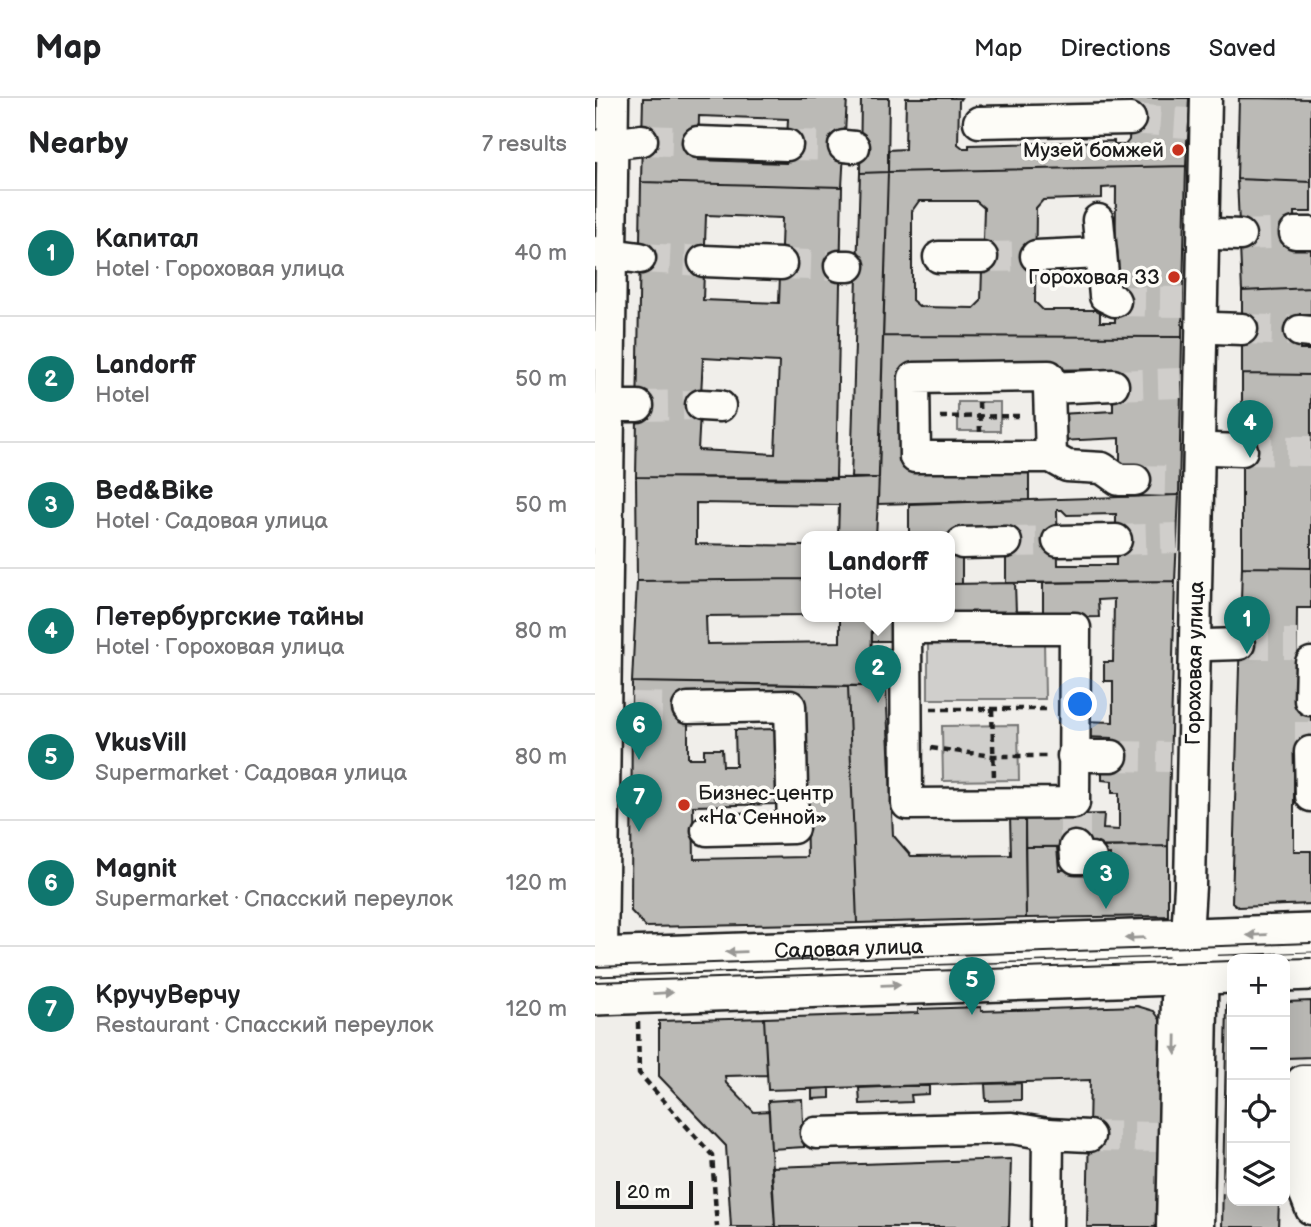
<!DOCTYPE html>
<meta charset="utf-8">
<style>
:root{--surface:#fff;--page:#f2f2f2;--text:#202124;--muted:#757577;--line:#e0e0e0;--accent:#0f766e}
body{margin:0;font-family:"Balsamiq Sans",sans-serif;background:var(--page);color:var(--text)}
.controls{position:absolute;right:21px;bottom:21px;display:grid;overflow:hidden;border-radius:14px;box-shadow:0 7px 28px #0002}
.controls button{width:63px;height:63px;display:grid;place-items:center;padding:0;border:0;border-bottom:2px solid var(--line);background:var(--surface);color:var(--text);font:35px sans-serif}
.scale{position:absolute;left:21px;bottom:18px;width:77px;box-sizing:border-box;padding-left:7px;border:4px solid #1c1c1c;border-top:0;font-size:19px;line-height:24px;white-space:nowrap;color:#1c1c1c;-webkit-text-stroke:5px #fdfcf7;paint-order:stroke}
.you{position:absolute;left:486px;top:607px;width:24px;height:24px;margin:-18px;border:5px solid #fff;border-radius:50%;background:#1a73e8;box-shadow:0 0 0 10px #1a73e833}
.badge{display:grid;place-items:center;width:46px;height:46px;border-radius:50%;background:var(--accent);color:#fff;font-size:23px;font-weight:700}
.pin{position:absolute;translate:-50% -58px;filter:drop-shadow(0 2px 4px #0008)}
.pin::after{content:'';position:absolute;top:37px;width:24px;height:21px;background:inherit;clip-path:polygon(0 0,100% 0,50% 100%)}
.popup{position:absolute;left:206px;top:433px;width:154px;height:91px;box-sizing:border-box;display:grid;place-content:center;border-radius:14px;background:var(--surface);filter:drop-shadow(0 2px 5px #0005);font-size:23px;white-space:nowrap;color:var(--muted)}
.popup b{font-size:26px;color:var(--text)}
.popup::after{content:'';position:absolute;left:50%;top:100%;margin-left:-14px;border:14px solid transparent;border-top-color:var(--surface)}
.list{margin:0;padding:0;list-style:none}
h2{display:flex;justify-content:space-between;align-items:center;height:91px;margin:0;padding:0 28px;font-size:30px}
h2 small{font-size:23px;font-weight:400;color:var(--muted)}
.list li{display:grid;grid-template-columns:46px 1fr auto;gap:21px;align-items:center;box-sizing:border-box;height:126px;padding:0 28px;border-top:2px solid var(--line)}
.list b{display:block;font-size:26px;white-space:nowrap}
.list p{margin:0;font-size:23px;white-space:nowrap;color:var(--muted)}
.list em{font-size:23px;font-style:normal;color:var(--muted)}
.icon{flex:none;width:38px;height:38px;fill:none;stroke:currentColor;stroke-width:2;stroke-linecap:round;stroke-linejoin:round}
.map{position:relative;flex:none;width:716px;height:1129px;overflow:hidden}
header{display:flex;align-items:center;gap:42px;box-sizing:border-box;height:98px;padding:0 35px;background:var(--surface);border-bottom:2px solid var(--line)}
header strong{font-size:33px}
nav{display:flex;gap:38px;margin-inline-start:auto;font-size:24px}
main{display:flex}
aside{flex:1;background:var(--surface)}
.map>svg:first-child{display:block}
</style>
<header>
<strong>Map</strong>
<nav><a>Map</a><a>Directions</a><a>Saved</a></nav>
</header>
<main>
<aside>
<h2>Nearby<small>7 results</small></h2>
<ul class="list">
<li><span class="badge">1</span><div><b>Капитал</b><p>Hotel · Гороховая улица</p></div><em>40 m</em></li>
<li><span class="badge">2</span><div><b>Landorff</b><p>Hotel</p></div><em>50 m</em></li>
<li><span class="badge">3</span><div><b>Bed&amp;Bike</b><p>Hotel · Садовая улица</p></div><em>50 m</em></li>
<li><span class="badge">4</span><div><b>Петербургские тайны</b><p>Hotel · Гороховая улица</p></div><em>80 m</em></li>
<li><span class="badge">5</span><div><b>VkusVill</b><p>Supermarket · Садовая улица</p></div><em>80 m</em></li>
<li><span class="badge">6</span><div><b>Magnit</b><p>Supermarket · Спасский переулок</p></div><em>120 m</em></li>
<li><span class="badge">7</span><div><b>КручуВерчу</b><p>Restaurant · Спасский переулок</p></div><em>120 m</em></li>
</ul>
</aside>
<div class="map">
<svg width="716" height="1129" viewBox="0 0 716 1129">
<rect width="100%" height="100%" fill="#f0eeea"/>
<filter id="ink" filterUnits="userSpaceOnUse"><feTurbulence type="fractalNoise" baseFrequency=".0143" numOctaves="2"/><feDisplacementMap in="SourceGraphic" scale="14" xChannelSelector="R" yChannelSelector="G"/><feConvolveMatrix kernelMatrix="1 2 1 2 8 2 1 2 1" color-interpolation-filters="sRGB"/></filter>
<g filter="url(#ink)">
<!-- green -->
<path fill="#d0cfcc" stroke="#767674" stroke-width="2" d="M 363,304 L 405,304 L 405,333 L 363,333 Z
M 333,542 L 449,542 L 450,601 L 333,601 Z
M 423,627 L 424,682 L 348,683 L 347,628 Z"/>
<!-- building -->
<path fill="#bbbab6" stroke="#1c1c1c" stroke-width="2" fill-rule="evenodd" d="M 48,0 L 252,0 L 247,89 L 46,84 ZM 104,18 L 193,21 L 191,65 L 103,62 Z
M 266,0 L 294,0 L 293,74 L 265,75 Z
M 311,0 L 366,0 L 364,3 L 363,46 L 368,50 L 374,50 L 374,47 L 519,43 L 519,47 L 530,47 L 534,42 L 536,0 L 594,0 L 591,68 L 293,74 L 293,52 L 310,51 Z
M 644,0 L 716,1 L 716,84 L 642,81 Z
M 591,68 L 587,239 L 288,238 L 293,74 ZM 521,89 L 520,224 L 505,224 L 505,212 L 448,212 L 440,204 L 441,110 L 448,102 L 507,100 L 507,90 ZM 324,103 L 381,103 L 389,110 L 386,203 L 379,210 L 325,209 L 317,202 L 317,113 Z
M 293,74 L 284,380 L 256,381 L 265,75 Z
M 642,81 L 716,84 L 716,114 L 700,114 L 701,149 L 716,149 L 716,190 L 647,193 Z
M 46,84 L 247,89 L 241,381 L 41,379 ZM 111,117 L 187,120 L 184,205 L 108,202 ZM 108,260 L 184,264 L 180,356 L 103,352 Z
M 716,190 L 716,216 L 705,216 L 705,252 L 716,252 L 716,277 L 647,276 L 647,193 Z
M 288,238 L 587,239 L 584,397 L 540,398 L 540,374 L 525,373 L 525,340 L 466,343 L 464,316 L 518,313 L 518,271 L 309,274 L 308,368 L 434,367 L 434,402 L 283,406 Z
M 647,276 L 716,277 L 716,470 L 647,469 Z
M 41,379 L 284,380 L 281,439 L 243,439 L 244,407 L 101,405 L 101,446 L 211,448 L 211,481 L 42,483 Z
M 584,397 L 580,483 L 411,485 L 411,428 L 367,430 L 367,486 L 355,486 L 355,439 L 314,439 L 314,406 ZM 462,412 L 467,412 L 472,417 L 521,416 L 521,467 L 463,467 Z
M 647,469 L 716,470 L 716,510 L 702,510 L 701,602 L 716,602 L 716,654 L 699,654 L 699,753 L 716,753 L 716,806 L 643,809 L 637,804 Z
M 211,481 L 211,517 L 111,518 L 112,546 L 245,544 L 245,519 L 277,519 L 276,588 L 37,584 L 42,483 Z
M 580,483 L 573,748 L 430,749 L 430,718 L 509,716 L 508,731 L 524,732 L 524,695 L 517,695 L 517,683 L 507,682 L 507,665 L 517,665 L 517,640 L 486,639 L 487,623 L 518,624 L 518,583 L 509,583 L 509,564 L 518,564 L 519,501 L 503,502 L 504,519 L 448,520 L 448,485 Z
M 420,485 L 421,515 L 355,517 L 355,486 Z
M 277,519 L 301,519 L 300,543 L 277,543 Z
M 37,584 L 253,588 L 262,825 L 51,829 L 36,813 ZM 209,600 L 212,759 L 99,761 L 98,708 L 184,706 L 183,631 L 140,632 L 141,668 L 128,668 L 127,651 L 109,651 L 109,660 L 93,660 L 93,602 Z
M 253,588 L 291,588 L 298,737 L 316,758 L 416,757 L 415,718 L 430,718 L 431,820 L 262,825 Z
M 573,748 L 573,818 L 431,820 L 430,749 L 462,749 L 464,772 L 515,770 L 515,756 L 501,757 L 501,749 Z
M 716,903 L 716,959 L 692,960 L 690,1061 L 690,904 Z
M 632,906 L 637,906 L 637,1103 L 684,1103 L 683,1129 L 627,1129 Z
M 542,908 L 559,913 L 569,927 L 566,1129 L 492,1129 L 495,982 L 173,992 L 169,920 L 323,915 L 323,911 L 386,909 L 386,913 Z
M 169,920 L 172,977 L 130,978 L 131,985 L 159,1014 L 174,1013 L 180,1129 L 136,1129 L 131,1048 L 64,978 L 64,923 Z
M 426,985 L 426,1002 L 391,1003 L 390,986 Z
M 334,987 L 334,996 L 316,997 L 317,1004 L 265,1006 L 264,990 Z
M 235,990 L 235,1000 L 217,1001 L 217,991 Z
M 207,1001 L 209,1049 L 176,1051 L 173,1003 Z
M 416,1061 L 414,1129 L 180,1129 L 176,1069 Z"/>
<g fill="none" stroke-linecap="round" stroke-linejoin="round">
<!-- minor-tunnel -->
<path stroke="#d0cecb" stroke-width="30" stroke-dasharray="30 15" stroke-linecap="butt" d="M 535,21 L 593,25
M 47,42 L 103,44
M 192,47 L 249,48
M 645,137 L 700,135
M 387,159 L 441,158
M 45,160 L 109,163
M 186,166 L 245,168
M 520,203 L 588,204
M 647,231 L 705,233
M 518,287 L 586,285
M 43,308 L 106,307
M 647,352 L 716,353
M 540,382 L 585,383
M 521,442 L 582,440
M 411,444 L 463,443
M 644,546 L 702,546
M 37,609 L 93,610
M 715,654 L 715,602
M 517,658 L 575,659
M 480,717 L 480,749
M 494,1038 L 568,1039
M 628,1080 L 637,1081"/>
<defs>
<g id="minor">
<path d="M 384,24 L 535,21"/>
<path d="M 103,44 L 192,47"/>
<path d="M 0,48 L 47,42"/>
<path d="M 249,48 L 259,49"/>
<path d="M 503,122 L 510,198 L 520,203"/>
<path d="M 700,135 L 716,135"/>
<path d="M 621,136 L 645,137"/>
<path d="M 0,154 L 45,160"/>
<path d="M 441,158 L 506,155"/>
<path d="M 344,159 L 387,159"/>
<path d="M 109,163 L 186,166"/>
<path d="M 245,168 L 254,168"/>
<path d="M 619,230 L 647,231"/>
<path d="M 705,233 L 716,234"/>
<path d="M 518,287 L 454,290 L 454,278 L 319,280 L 320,359 L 456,359 L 472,368 L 507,370 L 524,382 L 540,382"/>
<path d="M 454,290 L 456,359"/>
<path d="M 106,307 L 125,308"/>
<path d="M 14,308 L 43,308"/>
<path d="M 616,351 L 647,352"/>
<path d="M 463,443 L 521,442"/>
<path d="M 367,445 L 411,444"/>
<path d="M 311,530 L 480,530 L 479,705 L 312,706 L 311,530 L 311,519"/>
<path d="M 613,547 L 644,546"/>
<path d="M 715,602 L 716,565"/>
<path d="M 93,610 L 195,608 L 198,730 L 112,732"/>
<path d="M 715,654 L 716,698"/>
<path d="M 478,658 L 517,658"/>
<path d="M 480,749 L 481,760 L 496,760"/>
<path d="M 7,859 L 18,0"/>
<path d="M 716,983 L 707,983 L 705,1083 L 716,1111"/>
<path d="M 221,1035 L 417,1030 L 453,1036"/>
<path d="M 452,1129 L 453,1036 L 494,1038"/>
<path id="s1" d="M 577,1129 L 582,901 L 592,838 L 595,788 L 611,0"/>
<path d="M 603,1129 L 608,854"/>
</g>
<g id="major">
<path id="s2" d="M 0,859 L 716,835"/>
<path d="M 690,874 L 716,873"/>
<path d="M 0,898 L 637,876"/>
</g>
</defs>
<!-- minor casing -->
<use href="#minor" stroke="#1c1c1c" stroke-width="35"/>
<!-- major casing -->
<use href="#major" stroke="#1c1c1c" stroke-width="42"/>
<!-- path -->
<path stroke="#1c1c1c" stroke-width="4.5" stroke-dasharray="7 5" stroke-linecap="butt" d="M 384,304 L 385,334
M 345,319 L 427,318
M 336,611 L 453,611
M 397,611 L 399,680
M 336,650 L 398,658 L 453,658
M 43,924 L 44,975 L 117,1057 L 122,1129"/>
<!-- minor -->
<use href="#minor" stroke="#fdfcf7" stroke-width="30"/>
<!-- major -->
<use href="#major" stroke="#fdfcf7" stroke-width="37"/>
<!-- tram -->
<path stroke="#1c1c1c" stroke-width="2" d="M 679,861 L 716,860
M 0,869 L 716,845
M 0,884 L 637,863"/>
</g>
<!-- one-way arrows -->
<defs><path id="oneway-solid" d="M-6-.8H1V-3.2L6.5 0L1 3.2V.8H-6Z" transform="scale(1.75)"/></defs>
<g fill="#989794">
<use href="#oneway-solid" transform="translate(662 837) rotate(178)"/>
<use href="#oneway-solid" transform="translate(540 840) rotate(178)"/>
<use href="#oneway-solid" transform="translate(141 854) rotate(178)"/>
<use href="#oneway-solid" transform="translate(296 887) rotate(-2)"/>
<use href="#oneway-solid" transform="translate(68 895) rotate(-3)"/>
<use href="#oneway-solid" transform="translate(581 947) rotate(91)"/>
</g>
</g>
<!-- markers -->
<g fill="#c8321e" stroke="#fdfcf7" stroke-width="2.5">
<circle cx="583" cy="52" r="7"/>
<circle cx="579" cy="179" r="7"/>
<circle cx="89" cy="707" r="7"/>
</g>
<g text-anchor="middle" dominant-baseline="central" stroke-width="7" stroke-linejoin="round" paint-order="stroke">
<!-- poi labels -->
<g font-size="21" fill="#1c1c1c" stroke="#fdfcf7" text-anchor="end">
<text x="569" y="52">Музей бомжей</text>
<text x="565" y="179">Гороховая 33</text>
<text x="103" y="695" text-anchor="start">Бизнес-центр<tspan x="103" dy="24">«На Сенной»</tspan></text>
</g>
<!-- street labels -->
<g font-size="21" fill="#1c1c1c" stroke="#fdfcf7">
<text stroke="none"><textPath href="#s1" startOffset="565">Гороховая улица</textPath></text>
<text stroke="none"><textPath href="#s2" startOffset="254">Садовая улица</textPath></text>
</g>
</g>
</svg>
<div class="controls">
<button>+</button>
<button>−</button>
<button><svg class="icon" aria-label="locate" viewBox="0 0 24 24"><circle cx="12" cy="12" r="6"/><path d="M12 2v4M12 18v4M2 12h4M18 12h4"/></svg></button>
<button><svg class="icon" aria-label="layers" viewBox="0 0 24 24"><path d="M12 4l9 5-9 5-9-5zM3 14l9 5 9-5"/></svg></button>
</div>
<div class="scale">20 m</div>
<div class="you"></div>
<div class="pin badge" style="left:652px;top:556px">1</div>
<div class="pin badge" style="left:283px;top:605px">2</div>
<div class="popup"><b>Landorff</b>Hotel</div>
<div class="pin badge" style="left:511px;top:811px">3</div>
<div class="pin badge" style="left:655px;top:360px">4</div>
<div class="pin badge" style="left:377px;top:917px">5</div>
<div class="pin badge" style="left:44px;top:662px">6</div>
<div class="pin badge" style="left:44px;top:734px">7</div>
</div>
</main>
